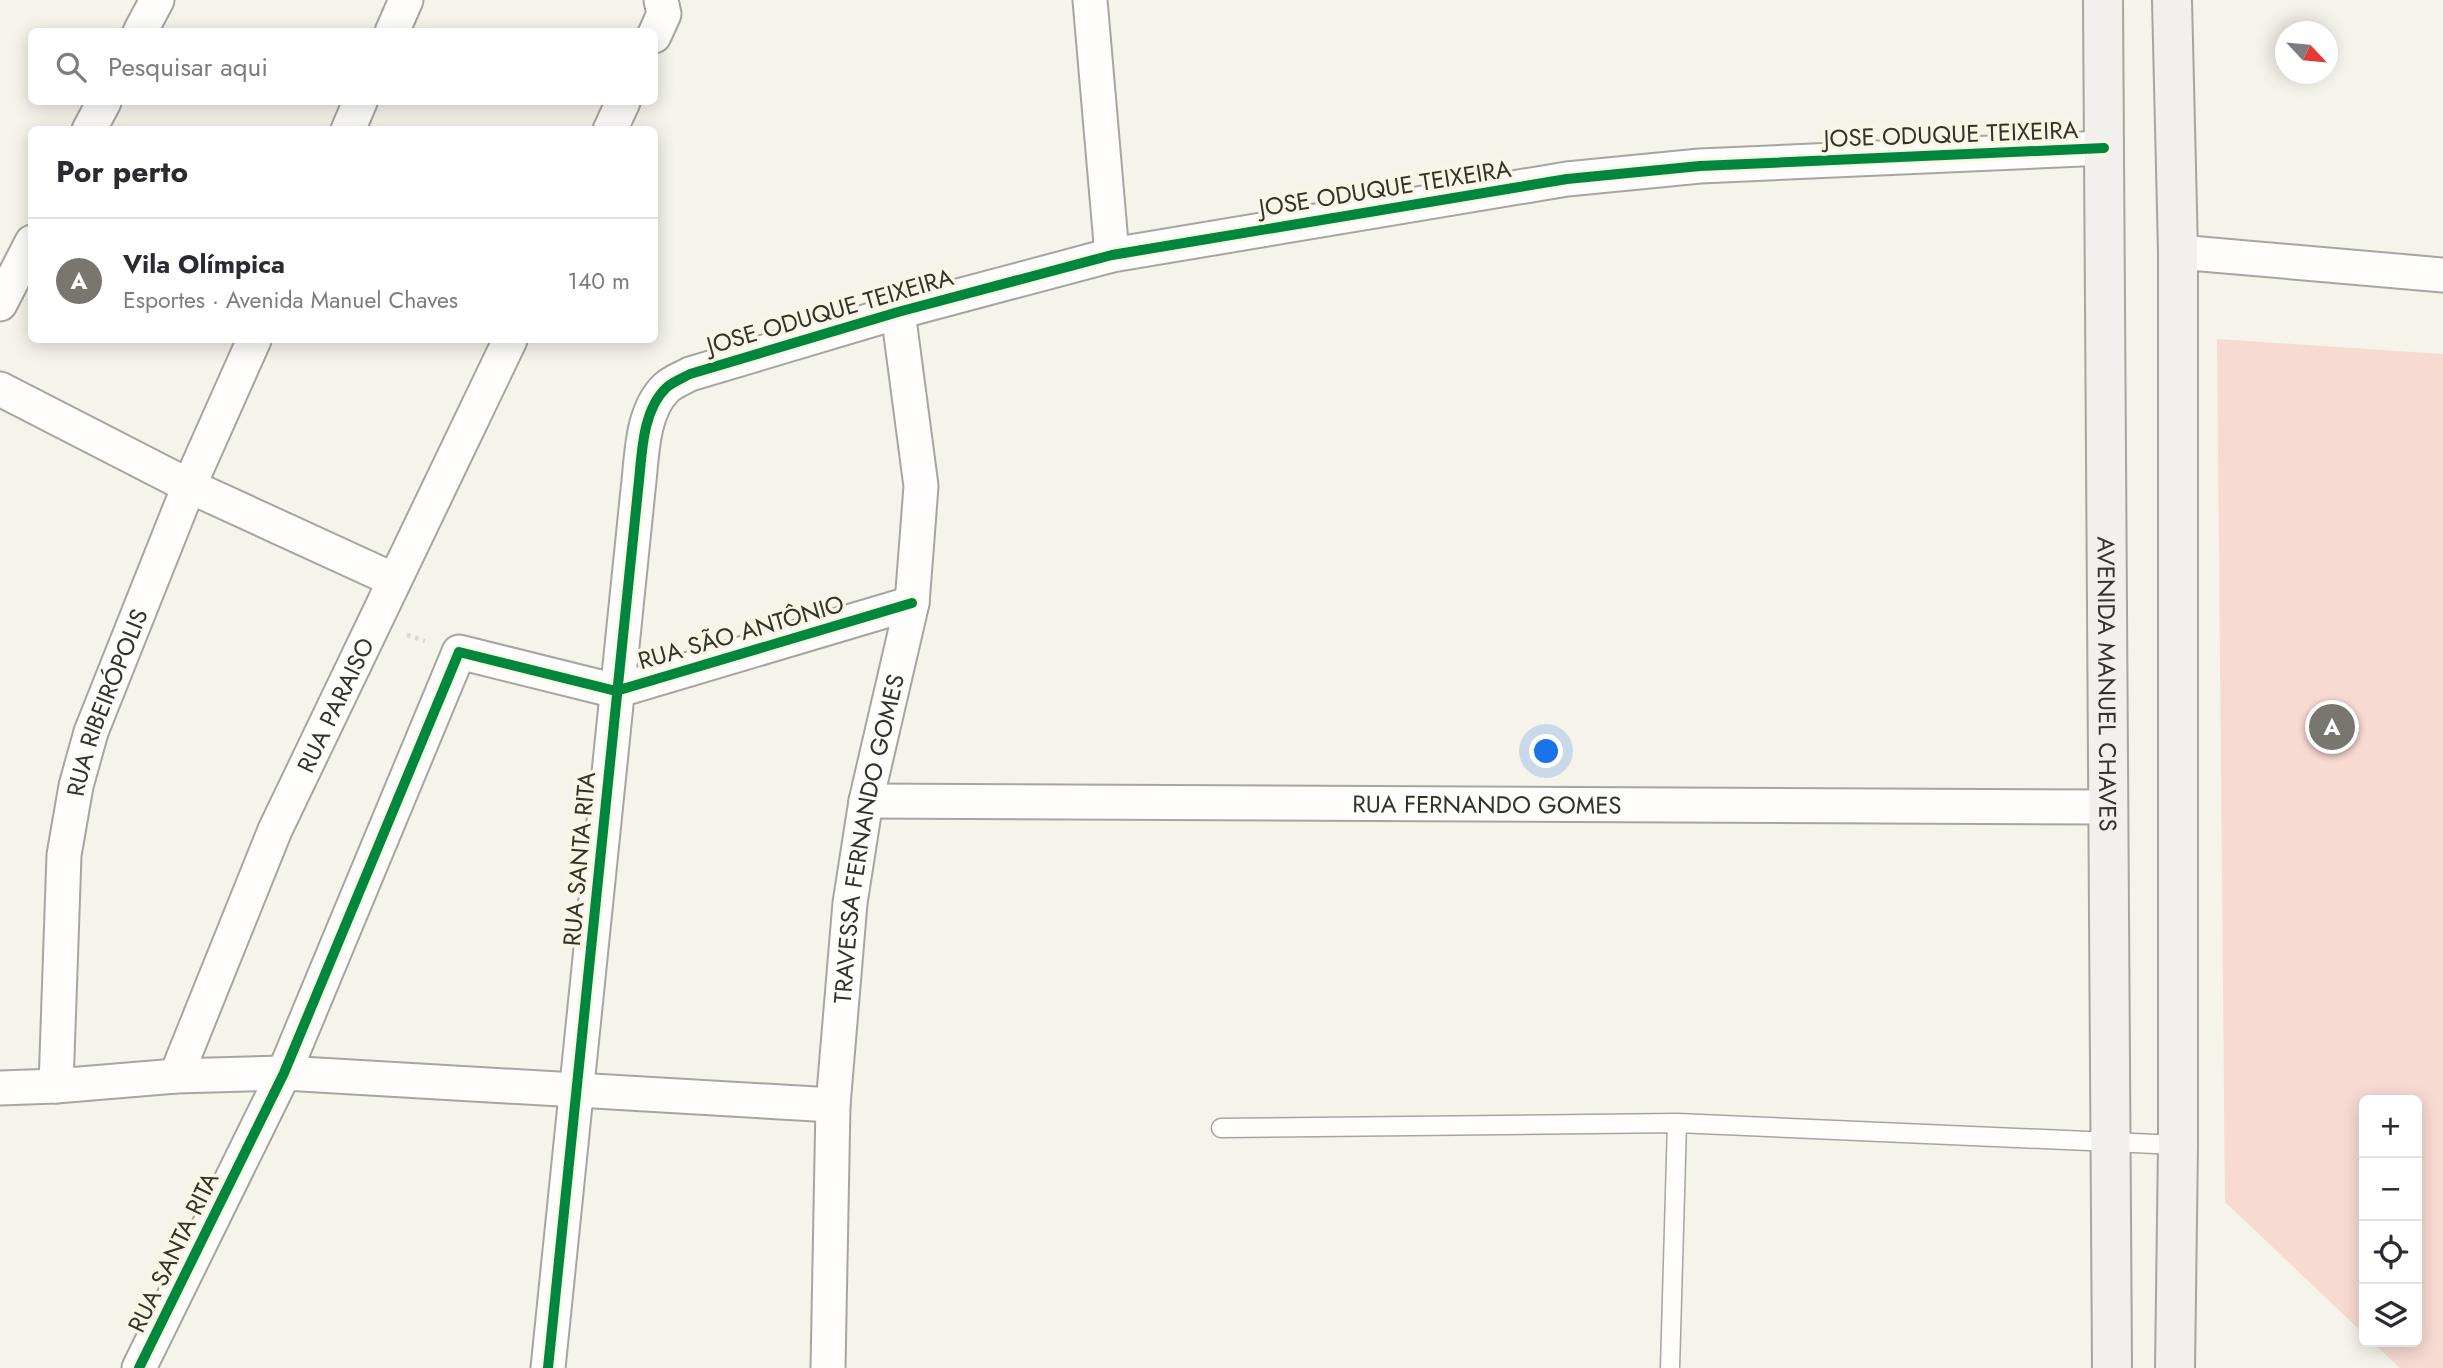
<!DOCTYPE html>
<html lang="pt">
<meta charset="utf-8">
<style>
:root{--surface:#fff;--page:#f2f2f3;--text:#2b2b33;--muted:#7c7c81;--line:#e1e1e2;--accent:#78766e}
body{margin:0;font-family:Jost,sans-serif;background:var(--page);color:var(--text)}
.controls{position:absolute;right:21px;bottom:21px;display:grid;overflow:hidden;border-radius:10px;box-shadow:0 4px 18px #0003}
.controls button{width:63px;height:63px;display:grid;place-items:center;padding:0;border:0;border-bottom:2px solid var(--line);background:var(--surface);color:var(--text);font:35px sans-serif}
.compass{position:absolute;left:2275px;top:21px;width:63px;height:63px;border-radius:50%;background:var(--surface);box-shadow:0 4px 18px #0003;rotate:116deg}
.you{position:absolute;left:1547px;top:752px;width:24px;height:24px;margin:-18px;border:5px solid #fff;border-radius:50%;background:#1a73e8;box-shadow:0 0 0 10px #1a73e833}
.badge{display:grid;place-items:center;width:46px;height:46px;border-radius:50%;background:var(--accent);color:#fff;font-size:23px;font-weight:700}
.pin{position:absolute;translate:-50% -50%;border:4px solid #fff;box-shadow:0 2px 7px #0006}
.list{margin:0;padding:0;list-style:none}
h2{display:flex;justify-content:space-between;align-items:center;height:91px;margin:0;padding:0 28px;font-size:30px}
h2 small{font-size:23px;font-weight:400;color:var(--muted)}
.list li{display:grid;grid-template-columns:46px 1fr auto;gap:21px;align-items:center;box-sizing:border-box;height:126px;padding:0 28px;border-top:2px solid var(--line)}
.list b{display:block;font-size:26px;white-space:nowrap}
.list p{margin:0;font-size:23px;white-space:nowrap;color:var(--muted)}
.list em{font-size:23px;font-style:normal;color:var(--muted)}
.icon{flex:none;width:38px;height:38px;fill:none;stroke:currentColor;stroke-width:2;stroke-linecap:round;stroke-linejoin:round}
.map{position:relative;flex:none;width:2443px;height:1368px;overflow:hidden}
.search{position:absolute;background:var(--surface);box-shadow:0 4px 18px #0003;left:28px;top:28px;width:630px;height:77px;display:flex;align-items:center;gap:18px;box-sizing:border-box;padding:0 24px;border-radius:10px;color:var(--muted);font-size:26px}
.panel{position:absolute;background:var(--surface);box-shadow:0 4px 18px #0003;left:28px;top:126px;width:630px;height:217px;border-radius:10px}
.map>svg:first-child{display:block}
</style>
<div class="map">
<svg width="2443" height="1368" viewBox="0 0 2443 1368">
<rect width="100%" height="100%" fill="#f5f3ea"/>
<!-- pitch -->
<path fill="#f7dad2" d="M 2217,339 L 2443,354 L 2443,1368 L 2400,1368 L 2372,1342 L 2417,1342 L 2417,1100 L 2364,1100 L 2364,1334 L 2225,1202 Z"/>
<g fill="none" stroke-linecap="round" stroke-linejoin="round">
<defs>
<path id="service" d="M 1221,1128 L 1677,1123 L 2178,1145
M 1670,1368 L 1677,1123"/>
<g id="minor">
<path d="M 1090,0 L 1112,255"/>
<path d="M 140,32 L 157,0"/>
<path d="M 392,32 L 406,0"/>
<path d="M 654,36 L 664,14 L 661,0"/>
<path d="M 89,130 L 104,102"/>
<path d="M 348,130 L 360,102"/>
<path d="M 610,130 L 623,102"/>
<path d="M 2178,252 L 2443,275"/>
<path d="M 0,304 L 32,242"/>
<path d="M 0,389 L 189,486 L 394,580"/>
<path id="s1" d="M 866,801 L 2107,807"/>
<path id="s2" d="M 176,1076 L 275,830 L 510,340"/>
<path id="s3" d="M 56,1086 L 64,855 L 76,786 L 91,732 L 189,486 L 254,340"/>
<path d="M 0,1088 L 56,1086 L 176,1076 L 284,1073 L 833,1105"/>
<path d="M 139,1368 L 284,1073 L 459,652 L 616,691 L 912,603"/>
<path d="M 548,1368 L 638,490 C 642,458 641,412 666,388 C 672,382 683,378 690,374 L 898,312 L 1112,255 L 1567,179 L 1700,166 L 2104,148"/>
<path id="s4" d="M 828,1368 L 833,1105 L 850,903 L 866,801 L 912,603 L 917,539 L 921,486 L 898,312"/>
</g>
<g id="secondary">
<path id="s5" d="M 2103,0 L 2112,1368"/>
<path d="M 2172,0 L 2178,252 L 2178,1145 L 2175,1368"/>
</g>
</defs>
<!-- service casing -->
<use href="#service" stroke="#a7a59f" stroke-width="21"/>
<!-- minor casing -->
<use href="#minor" stroke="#a7a59f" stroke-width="37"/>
<!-- secondary casing -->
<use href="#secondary" stroke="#a7a59f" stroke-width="42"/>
<!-- path -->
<path stroke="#d7d7d4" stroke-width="4.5" stroke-dasharray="3.5 5" stroke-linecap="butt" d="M 407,635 L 425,641"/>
<!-- service -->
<use href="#service" stroke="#fefdfc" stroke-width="18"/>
<!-- minor -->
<use href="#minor" stroke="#fefdfc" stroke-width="33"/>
<!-- secondary -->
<use href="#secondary" stroke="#f2f0ec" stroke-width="38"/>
<defs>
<path id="cycleway" d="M 139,1368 L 284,1073 L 459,652 L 616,691 L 912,603
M 548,1368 L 638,490 C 642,458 641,412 666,388 C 672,382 683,378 690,374 L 898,312 L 1112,255 L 1567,179 L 1700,166 L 2104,148"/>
</defs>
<!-- cycleway casing -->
<use href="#cycleway" stroke="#faf6e5" stroke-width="15"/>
<!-- cycleway -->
<use href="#cycleway" stroke="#00873e" stroke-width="10"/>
</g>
<g text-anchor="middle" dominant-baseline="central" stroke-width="7" stroke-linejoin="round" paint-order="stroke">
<!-- street labels -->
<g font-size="24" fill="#34322c" stroke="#faf6e5">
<text transform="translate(1951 134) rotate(-2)">JOSE ODUQUE TEIXEIRA</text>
<text transform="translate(1385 188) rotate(-9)">JOSE ODUQUE TEIXEIRA</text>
<text transform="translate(830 311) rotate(-16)">JOSE ODUQUE TEIXEIRA</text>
<text transform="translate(741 632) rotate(-16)">RUA SÃO ANTÔNIO</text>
<text stroke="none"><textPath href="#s5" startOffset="684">AVENIDA MANUEL CHAVES</textPath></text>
<text stroke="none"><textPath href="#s3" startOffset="390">RUA RIBEIRÓPOLIS</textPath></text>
<text stroke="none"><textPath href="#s2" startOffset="404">RUA PARAISO</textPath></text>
<text stroke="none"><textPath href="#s1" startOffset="621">RUA FERNANDO GOMES</textPath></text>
<text stroke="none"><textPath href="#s4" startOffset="532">TRAVESSA FERNANDO GOMES</textPath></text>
<text transform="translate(579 859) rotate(-85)">RUA SANTA RITA</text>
<text transform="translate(173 1252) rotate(-64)">RUA SANTA RITA</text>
</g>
</g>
</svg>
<div class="controls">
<button>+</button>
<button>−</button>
<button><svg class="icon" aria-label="locate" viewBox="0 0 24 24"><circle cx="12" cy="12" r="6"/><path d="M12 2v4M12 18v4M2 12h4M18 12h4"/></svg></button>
<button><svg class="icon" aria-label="layers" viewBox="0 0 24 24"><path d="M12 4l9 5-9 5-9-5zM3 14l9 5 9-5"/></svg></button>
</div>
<svg class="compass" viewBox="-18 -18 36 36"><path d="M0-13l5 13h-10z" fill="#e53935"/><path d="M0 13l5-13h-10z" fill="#7c7c81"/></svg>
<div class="you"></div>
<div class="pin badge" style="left:2332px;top:727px">A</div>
<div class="search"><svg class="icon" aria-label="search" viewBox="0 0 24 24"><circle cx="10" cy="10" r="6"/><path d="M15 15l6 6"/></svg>Pesquisar aqui</div>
<section class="panel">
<h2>Por perto<small></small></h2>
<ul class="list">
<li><span class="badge">A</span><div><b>Vila Olímpica</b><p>Esportes · Avenida Manuel Chaves</p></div><em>140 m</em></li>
</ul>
</section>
</div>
